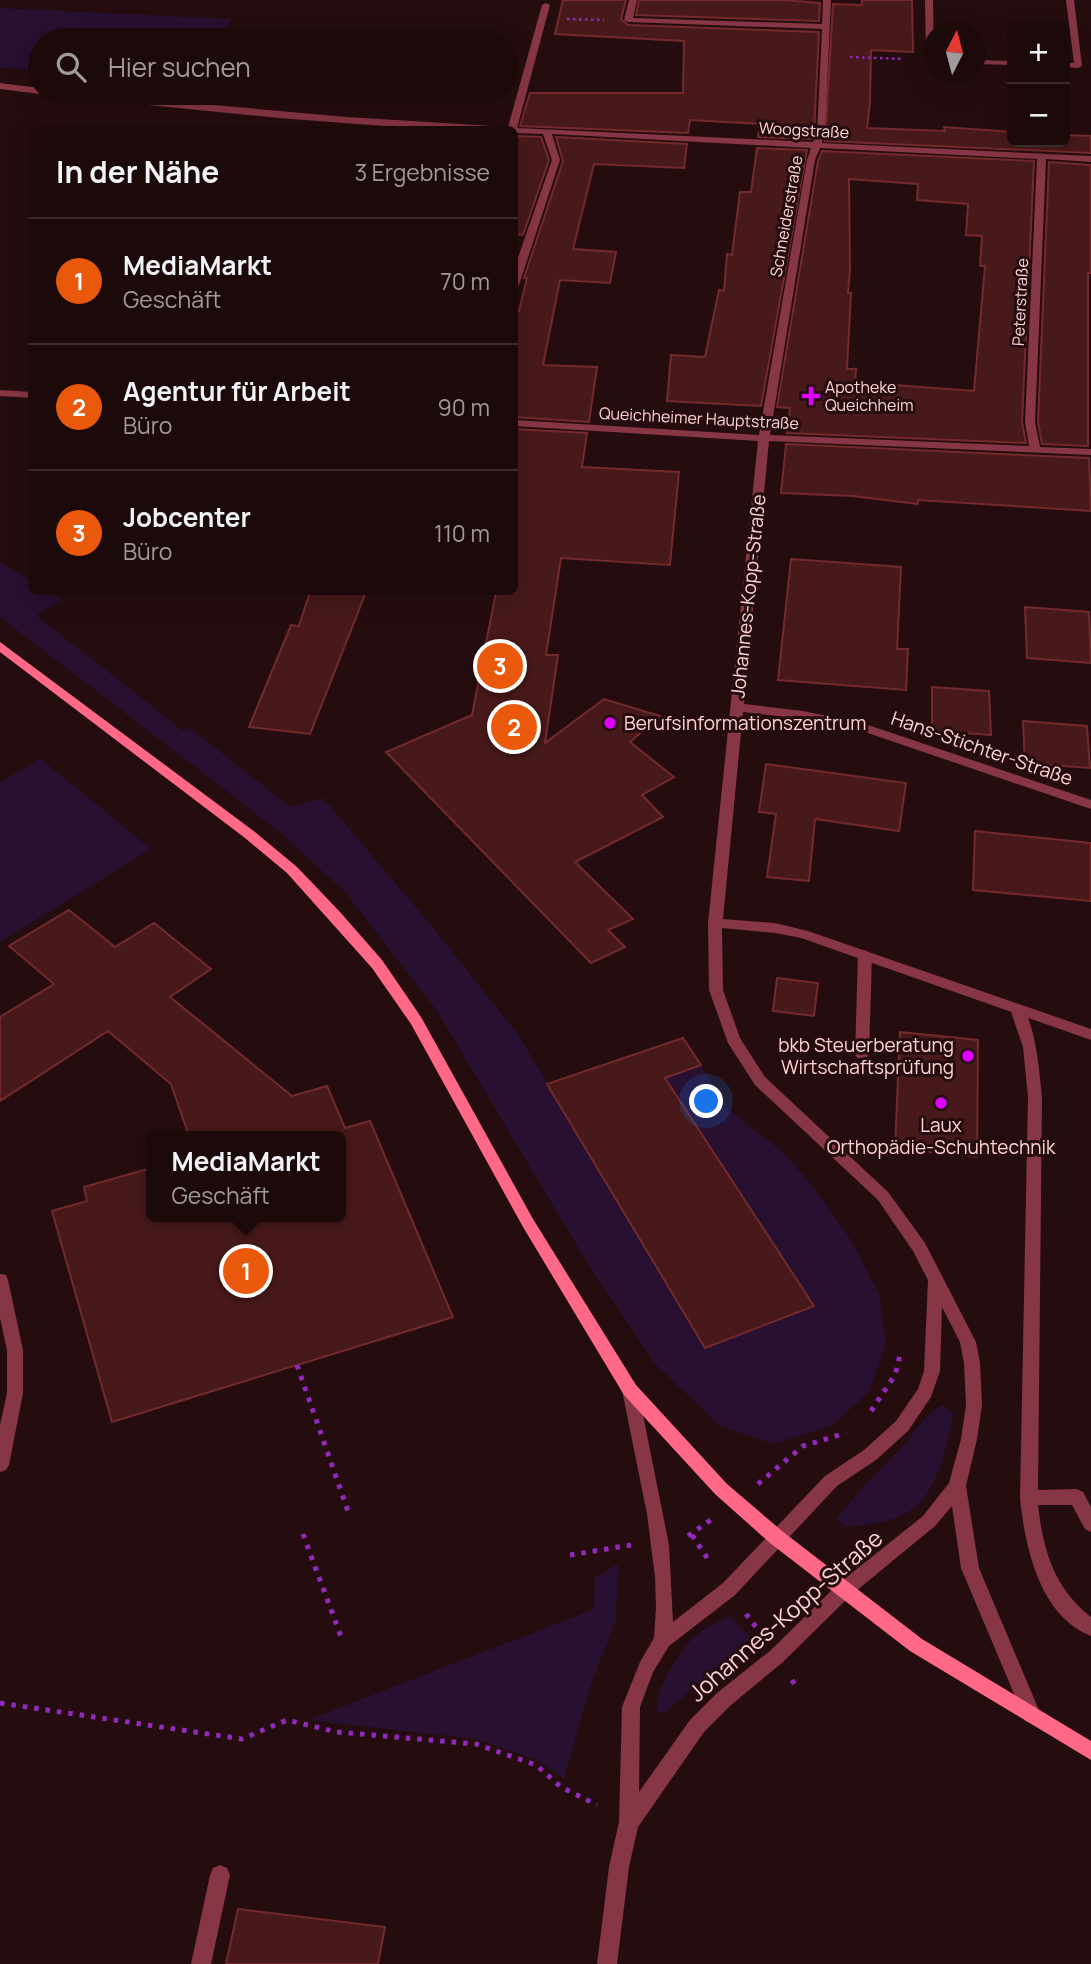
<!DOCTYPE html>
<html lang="de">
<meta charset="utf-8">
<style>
:root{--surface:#1c0a0b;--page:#251314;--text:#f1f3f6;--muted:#a09a9d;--line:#3a2b2c;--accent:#ea580c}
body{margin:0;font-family:Manrope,sans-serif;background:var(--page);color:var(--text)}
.controls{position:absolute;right:21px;top:21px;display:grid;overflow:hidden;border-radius:10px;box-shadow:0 7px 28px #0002}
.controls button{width:63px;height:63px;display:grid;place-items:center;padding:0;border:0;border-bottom:2px solid var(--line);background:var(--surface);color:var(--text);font:35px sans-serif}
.compass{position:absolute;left:923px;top:21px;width:63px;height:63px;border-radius:50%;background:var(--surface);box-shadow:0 7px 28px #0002;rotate:6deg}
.you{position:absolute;left:707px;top:1102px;width:24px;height:24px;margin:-18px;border:5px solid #fff;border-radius:50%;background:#1a73e8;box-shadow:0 0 0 10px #1a73e833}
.badge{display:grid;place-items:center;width:46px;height:46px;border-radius:50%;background:var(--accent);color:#fff;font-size:23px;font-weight:700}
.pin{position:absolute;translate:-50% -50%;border:4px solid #fff;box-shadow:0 2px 7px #0006}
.popup{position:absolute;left:146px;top:1131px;width:200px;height:91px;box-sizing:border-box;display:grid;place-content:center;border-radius:10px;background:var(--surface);filter:drop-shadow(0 2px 5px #0005);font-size:23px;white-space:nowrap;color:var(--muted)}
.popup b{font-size:26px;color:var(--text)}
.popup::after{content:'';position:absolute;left:50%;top:100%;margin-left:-14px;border:14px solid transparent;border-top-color:var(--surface)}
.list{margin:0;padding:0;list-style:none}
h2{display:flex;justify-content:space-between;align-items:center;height:91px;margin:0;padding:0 28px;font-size:30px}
h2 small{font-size:23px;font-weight:400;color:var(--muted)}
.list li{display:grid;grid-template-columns:46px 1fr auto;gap:21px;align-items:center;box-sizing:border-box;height:126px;padding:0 28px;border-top:2px solid var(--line)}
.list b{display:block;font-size:26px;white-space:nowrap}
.list p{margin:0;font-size:23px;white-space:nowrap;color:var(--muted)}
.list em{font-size:23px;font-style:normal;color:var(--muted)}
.icon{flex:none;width:38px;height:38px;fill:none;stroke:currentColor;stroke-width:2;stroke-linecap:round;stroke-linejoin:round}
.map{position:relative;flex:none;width:1091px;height:1964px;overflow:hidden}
.search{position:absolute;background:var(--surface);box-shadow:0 7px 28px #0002;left:28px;top:28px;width:490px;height:77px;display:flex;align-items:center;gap:18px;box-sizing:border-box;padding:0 24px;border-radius:38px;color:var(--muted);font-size:26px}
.panel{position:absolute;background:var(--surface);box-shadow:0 7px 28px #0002;left:28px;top:126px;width:490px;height:469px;border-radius:10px}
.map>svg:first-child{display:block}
</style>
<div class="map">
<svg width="1091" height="1964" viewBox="0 0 1091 1964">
<rect width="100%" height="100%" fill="#250d0f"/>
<!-- green -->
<path fill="#271030" d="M 0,8 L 231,19 L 220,40 L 40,40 L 40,70 L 0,68 Z
M 0,562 L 31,581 L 32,592 L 49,592 L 62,600 L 36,615 L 182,730 L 190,728 L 290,807 L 323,798 L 436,931 L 517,1033 L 706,1348 L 814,1306 L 665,1078 L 701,1065 L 724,1106 L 784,1153 L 813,1187 L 851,1240 L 879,1294 L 886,1343 L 869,1392 L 833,1425 L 773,1444 L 720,1426 L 654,1363 L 591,1269 L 437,1011 L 346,893 L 280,832 L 0,617 Z
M 41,759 L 151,849 L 0,942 L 0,782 Z
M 943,1405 L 954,1414 C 947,1443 939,1489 914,1508 C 895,1523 868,1524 846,1527 L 836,1519 C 856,1493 879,1471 902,1447 C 915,1434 925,1412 943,1405 Z
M 618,1564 L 616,1620 L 590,1687 L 564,1779 L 537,1760 L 476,1739 L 308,1720 L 594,1609 L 595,1577 Z
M 729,1616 L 751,1638 L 668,1710 L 662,1713 L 657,1710 C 653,1693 681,1648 695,1636 C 705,1628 718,1622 729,1616 Z"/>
<!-- building -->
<path fill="#47191a" stroke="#742a2c" stroke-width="2" fill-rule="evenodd" d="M 563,0 L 626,0 L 621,19 L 628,25 L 819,32 L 814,132 L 811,139 L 758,137 L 760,124 L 690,120 L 688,133 L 520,126 L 530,93 L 683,93 L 684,41 L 555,34 Z
M 639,0 L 782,0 L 820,3 L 819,21 L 636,15 Z
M 862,0 L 912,0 L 913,52 L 871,50 L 870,102 L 867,128 L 945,131 L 944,127 L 1012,132 L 1012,142 L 1065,142 L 1065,135 L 1091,136 L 1091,153 L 825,141 L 833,4 L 862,5 Z
M 517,136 L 541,137 L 549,160 L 523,235 L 514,234 L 514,145 Z
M 556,137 L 687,144 L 684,168 L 594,164 L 573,249 L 616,252 L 610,283 L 560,280 L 543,365 L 597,367 L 589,422 L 514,417 L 514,311 L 519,311 L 527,278 L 524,278 L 563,161 Z
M 757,148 L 807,150 L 761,406 L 667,401 L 671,355 L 705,357 L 719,290 L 724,291 L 727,254 L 732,255 L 740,192 L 751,192 Z
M 822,151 L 1034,161 L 1022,422 L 1026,443 L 787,433 L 790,408 L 777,407 L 818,161 ZM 849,179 L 918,184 L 917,200 L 968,204 L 966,235 L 982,236 L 980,266 L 985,266 L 974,391 L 855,382 L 856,369 L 847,369 L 851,293 L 848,293 L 850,269 Z
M 1049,162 L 1091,165 L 1091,273 L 1088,273 L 1088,446 L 1042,444 L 1038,422 Z
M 514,429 L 587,433 L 582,467 L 679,472 L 670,565 L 561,558 L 546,655 L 558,655 L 545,743 L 604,699 L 660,716 L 630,742 L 674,777 L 642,795 L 663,817 L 575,862 L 633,919 L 608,930 L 625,947 L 591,963 L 386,752 L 472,715 L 496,592 L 514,592 Z
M 786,444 L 1089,458 L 1091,511 L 918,500 L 918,504 L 853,496 L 781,493 Z
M 791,559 L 901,567 L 897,649 L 908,649 L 906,690 L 778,680 Z
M 310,592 L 366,592 L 310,734 L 249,727 L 291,625 L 299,626 Z
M 1025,607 L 1089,612 L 1091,663 L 1027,658 Z
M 932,687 L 989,691 L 991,735 L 932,731 Z
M 1023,721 L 1087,726 L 1090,768 L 1025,763 Z
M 766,764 L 906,783 L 899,831 L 815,819 L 809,881 L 767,877 L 776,814 L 759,812 Z
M 975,831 L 1091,843 L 1091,901 L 973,890 Z
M 69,910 L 115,947 L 154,923 L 211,969 L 170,997 L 292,1096 L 327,1086 L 345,1128 L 370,1121 L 453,1317 L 112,1422 L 52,1211 L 87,1201 L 84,1187 L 151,1168 L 151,1217 L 340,1217 L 340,1136 L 189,1136 L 171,1084 L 108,1031 L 0,1101 L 0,1017 L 54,984 L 9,946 Z
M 777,978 L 818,983 L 814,1016 L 773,1011 Z
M 900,1032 L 978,1040 L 977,1157 L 895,1148 Z
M 683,1038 L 701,1065 L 665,1078 L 814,1306 L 705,1348 L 547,1084 Z
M 238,1909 L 385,1927 L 378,1964 L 226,1964 Z"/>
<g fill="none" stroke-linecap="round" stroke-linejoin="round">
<!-- path-far1 -->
<path stroke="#9229bc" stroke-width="2.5" stroke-dasharray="2.5 3.5" stroke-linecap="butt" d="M 567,19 L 604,20
M 850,57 L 904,59"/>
<!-- path -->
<path stroke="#9229bc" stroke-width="5" stroke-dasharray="4.5 7" stroke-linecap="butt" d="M 297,1365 L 350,1517
M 871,1411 L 895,1375 L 900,1355
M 758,1484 L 803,1446 L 846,1433
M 303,1534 L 343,1642
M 692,1535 L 711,1564
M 688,1536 L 712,1519
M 570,1555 L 631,1545
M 746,1614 L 760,1632
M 792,1680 L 797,1689
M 0,1703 L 242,1739 L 287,1720 L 337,1732 L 476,1744 L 536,1765 L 561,1787 L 597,1805"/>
<!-- lane -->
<path fill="#873645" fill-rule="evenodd" d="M 925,0 L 933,0 L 934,62 L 926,60 Z
M 1066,0 L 1074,0 L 1082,66 L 1078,68 L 1065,67 L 1065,63 L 1074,63 Z
M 976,60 L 1012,61 L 1012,65 L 976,64 Z
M 865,950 L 872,955 L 869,1054 L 867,1058 L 857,1058 L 855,1054 L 858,955 Z
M 1017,1004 C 1035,1010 1040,1078 1042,1097 L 1038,1490 L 1077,1489 L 1083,1492 L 1091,1507 L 1091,1532 L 1085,1529 L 1072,1505 L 1038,1505 C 1043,1550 1054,1588 1091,1617 L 1091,1636 C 1039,1616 1025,1546 1020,1498 L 1028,1097 L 1023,1047 L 1010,1009 Z
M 220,1865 L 227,1868 L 230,1875 L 211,1964 L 191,1964 L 210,1875 L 213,1868 Z"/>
<!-- street -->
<path fill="#873645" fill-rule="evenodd" d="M 629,0 L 637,0 L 633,18 L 822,24 L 823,0 L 831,0 L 825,133 L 822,143 L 1091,156 L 1091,162 L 1046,159 L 1035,422 L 1040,447 L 1091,449 L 1091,455 L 769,441 L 744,704 L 803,711 L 862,723 L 1091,800 L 1091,809 L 856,729 L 803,719 L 743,712 L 723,919 L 775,923 L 808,931 L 1091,1029 L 1091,1040 L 801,938 L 775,933 L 722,928 L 723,990 L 740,1038 L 765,1077 L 888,1192 L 925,1243 L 976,1342 L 980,1363 L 982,1405 L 977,1439 L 966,1486 L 979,1568 L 1041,1715 L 1039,1721 L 1032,1724 L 1025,1721 L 1023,1715 L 961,1568 L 952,1506 L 935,1526 L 850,1596 L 783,1662 L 731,1705 L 704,1732 L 638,1827 L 629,1867 L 617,1964 L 597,1964 L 609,1867 L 619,1822 L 622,1707 L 640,1662 L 654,1638 L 656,1608 L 655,1577 L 647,1514 L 622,1390 L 624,1385 L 630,1383 L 636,1385 L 638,1390 L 669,1545 L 673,1622 L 723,1583 L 825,1476 L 864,1450 L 896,1421 L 918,1389 L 924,1371 L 928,1280 L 913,1251 L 878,1200 L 755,1085 L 728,1043 L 709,990 L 708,923 L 758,441 L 514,426 L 514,420 L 759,435 L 807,160 L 811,148 L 552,134 L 560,160 L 519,285 L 514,288 L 514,269 L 552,160 L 543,134 L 514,133 L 514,130 C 361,130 208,110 55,96 L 51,93 L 80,93 L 347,117 L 508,127 L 542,5 L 546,3 L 550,5 L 517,128 L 813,142 L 817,133 L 822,29 L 628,22 L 624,20 ZM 820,148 L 1037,159 L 1025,422 L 1029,446 L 770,435 L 815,160 ZM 942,1307 L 960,1342 L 964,1363 L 966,1405 L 961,1439 L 949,1483 L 923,1516 L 838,1584 L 771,1650 L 717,1693 L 690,1720 L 639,1792 L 640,1707 L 653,1672 L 669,1646 L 735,1595 L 837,1486 L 876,1460 L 908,1431 L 931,1397 L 940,1371 Z
M 0,83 L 40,88 L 40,93 L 43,93 L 40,94 L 0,89 Z
M 0,390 L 32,392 L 32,398 L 0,396 Z
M 0,1274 L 6,1275 L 8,1280 L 23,1350 L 23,1393 L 9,1465 L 6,1470 L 0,1472 L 0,1425 L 7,1393 L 7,1350 L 0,1318 Z"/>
<!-- secondary -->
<path fill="#ff6987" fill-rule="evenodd" d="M 0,642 L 255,832 L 297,867 L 340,912 L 382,960 L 421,1017 L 533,1219 L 636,1385 L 727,1484 L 782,1531 L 922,1639 L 1091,1741 L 1091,1760 L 910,1651 L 770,1543 L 715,1494 L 624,1395 L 523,1227 L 411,1024 L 372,968 L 287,873 L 245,838 L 0,652 Z"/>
</g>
<!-- markers -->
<g fill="#dd00fd" stroke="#250d0f" stroke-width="2.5">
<path d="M807.5 385.5h7v7h7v7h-7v7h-7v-7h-7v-7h7z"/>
<circle cx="610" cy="723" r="7"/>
<circle cx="968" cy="1056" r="7"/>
<circle cx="941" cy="1103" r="7"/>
</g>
<g text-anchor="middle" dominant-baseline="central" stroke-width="6" stroke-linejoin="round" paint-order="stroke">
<!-- far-street labels -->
<g font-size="16" fill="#ffd2d7" stroke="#250d0f">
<text transform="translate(804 130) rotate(3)">Woogstraße</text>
<text transform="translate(786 216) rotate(-80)">Schneiderstraße</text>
<text transform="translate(1020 302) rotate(-87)">Peterstraße</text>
<text transform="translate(699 418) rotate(3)">Queichheimer Hauptstraße</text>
</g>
<!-- far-poi labels -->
<g font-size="16" fill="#ffd2d7" stroke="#250d0f" text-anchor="start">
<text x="825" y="387">Apotheke<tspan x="825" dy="18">Queichheim</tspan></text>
</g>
<!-- street labels -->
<g font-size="19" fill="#ffd2d7" stroke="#250d0f">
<text transform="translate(748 596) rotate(-84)">Johannes-Kopp-Straße</text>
<text transform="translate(982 748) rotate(19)">Hans-Stichter-Straße</text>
</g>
<!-- poi labels -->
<g font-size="19" fill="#ffd2d7" stroke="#250d0f" text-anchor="start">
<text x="624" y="723">Berufsinformationszentrum</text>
<text x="954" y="1045" text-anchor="end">bkb Steuerberatung<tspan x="954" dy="22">Wirtschaftsprüfung</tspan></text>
<text x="941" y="1125" text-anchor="middle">Laux<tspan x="941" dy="22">Orthopädie-Schuhtechnik</tspan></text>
</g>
<!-- near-street labels -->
<g font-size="23" fill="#ffd2d7" stroke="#250d0f">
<text transform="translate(785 1615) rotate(-41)">Johannes-Kopp-Straße</text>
</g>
</g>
</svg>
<div class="controls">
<button>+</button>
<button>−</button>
</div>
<svg class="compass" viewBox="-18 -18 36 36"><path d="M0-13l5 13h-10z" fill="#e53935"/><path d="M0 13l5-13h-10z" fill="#a09a9d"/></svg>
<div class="you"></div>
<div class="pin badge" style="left:246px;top:1271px">1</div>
<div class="popup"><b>MediaMarkt</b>Geschäft</div>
<div class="pin badge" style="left:514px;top:727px">2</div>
<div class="pin badge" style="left:500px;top:666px">3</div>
<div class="search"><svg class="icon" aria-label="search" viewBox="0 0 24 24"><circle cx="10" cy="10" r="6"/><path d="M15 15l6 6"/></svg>Hier suchen</div>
<section class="panel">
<h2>In der Nähe<small>3 Ergebnisse</small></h2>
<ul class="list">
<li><span class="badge">1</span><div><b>MediaMarkt</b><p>Geschäft</p></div><em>70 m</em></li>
<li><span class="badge">2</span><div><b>Agentur für Arbeit</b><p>Büro</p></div><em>90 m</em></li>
<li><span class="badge">3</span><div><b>Jobcenter</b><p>Büro</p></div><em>110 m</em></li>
</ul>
</section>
</div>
